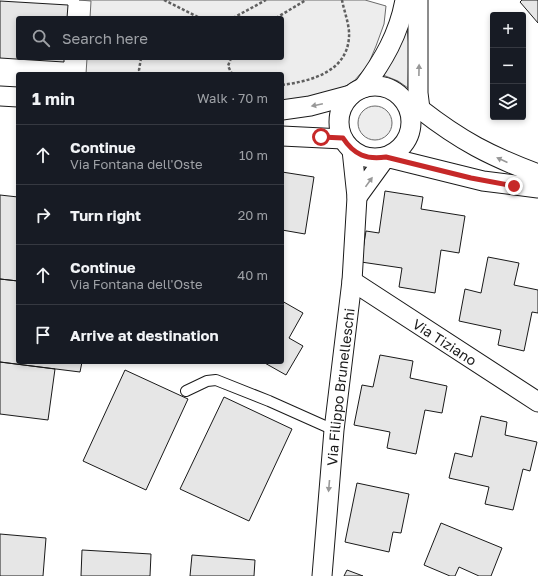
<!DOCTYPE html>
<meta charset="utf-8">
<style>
:root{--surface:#171b24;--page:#20242c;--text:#f1f3f6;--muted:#9ea1a6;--line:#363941}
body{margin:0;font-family:"Golos Text",sans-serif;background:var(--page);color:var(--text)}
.controls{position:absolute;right:12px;top:12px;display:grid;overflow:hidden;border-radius:4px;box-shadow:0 2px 6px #0003}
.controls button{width:36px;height:36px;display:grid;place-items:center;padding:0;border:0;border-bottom:1px solid var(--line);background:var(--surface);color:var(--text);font:20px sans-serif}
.stop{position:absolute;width:12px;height:12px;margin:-9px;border:3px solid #c62828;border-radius:50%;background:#fff}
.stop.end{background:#c62828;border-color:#fff;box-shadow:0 1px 4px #0008}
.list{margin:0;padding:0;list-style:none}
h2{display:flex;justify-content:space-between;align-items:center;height:52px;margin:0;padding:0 16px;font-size:17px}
h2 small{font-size:13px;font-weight:400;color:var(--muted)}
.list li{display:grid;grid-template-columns:26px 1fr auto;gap:12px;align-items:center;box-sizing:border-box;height:60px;padding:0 16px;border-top:1px solid var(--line)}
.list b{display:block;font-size:15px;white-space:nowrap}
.list p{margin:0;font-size:13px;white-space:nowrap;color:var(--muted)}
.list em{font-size:13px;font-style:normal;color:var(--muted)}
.icon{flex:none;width:22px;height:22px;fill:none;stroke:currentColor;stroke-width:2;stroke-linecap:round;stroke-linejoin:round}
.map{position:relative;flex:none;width:538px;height:576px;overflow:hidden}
.search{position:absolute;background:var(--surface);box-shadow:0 2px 6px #0003;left:16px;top:16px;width:268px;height:44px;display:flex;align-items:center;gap:10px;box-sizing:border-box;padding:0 14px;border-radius:4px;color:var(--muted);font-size:15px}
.panel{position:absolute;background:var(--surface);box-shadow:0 2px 6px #0003;left:16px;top:72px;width:268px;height:292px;border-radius:4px}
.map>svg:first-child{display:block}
</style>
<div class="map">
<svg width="538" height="576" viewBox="0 0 538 576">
<rect width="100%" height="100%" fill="#fff"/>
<!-- green -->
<path fill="#ededed" stroke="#6a6a6a" d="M 79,0 L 365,0 L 386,6 L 384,24 L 376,46 L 368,65 L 354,81 L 323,100 L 282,108 L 282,74 L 86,74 L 87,58 L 282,58 L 282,18 L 90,18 L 91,1 Z
M 407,27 L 409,47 L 408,88 L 398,81 L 383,75 Z
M358 123a17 17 0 1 1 34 0a17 17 0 1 1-34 0Z"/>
<!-- building -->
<path fill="#e6e6e6" stroke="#1a1a1a" d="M 522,0 L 538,0 L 538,23 L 520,2 Z
M 0,1 L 68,5 L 67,18 L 18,18 L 18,58 L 64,58 L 64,62 L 0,58 Z
M 282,172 L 314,177 L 305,234 L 282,230 Z
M 385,191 L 423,197 L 421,209 L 465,216 L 459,253 L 441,250 L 435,293 L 399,287 L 402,268 L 361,262 L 366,231 L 379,233 Z
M 0,195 L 18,197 L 18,281 L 0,279 Z
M 488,257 L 519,263 L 514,285 L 538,290 L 538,313 L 532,312 L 524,351 L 498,345 L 501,330 L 459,321 L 465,289 L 481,293 Z
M 0,279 L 18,281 L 18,362 L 82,362 L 80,372 L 0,362 Z
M 282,301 L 303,313 L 289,338 L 303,346 L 286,375 L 263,362 L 282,362 Z
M 380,355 L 413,361 L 410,378 L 447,386 L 442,413 L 425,410 L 416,454 L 387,448 L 390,432 L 354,425 L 362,385 L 373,387 Z
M 0,362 L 55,369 L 48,420 L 0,414 Z
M 125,370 L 188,399 L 146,490 L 83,461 Z
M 224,397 L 292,429 L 249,521 L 180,489 Z
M 481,416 L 507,422 L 505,435 L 537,442 L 530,471 L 523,469 L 513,510 L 485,504 L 489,487 L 449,478 L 455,453 L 472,457 Z
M 357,483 L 409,494 L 401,533 L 393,532 L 389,552 L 345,542 Z
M 441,523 L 502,548 L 491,576 L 479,576 L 459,567 L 455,576 L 450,576 L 424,565 Z
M 0,534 L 46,538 L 43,576 L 0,576 Z
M 82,550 L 151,554 L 150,576 L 81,576 Z
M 192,555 L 255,560 L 254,576 L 190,576 Z
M 347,570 L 363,576 L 344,576 Z"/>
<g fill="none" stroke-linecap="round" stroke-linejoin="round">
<defs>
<path id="service" d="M 186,391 L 207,381 L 216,380 L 269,401 L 334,430"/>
<g id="minor">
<path d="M 418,0 L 418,93 L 420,109"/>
<circle cx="375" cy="122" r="36"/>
<path d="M 363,88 C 383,61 399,34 405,0"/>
<path d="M 0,96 L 18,97"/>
<path d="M 420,109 C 461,141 490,156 538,174"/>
<path d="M 282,110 L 310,106 L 351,95"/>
<path d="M 282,136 L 343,139"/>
<path d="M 352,150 L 357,197 L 386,157 L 483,181 L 538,188"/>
<path id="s1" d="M 352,281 L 538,402"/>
<path id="s2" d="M 322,576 L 334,430 L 352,281 L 357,197"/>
</g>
</defs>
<!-- service casing -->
<use href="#service" stroke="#1a1a1a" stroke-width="12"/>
<!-- minor casing -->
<use href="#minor" stroke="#1a1a1a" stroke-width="21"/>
<!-- path -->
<path stroke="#5f5f5f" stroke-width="2.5" stroke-dasharray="3 2" stroke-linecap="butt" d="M 164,0 L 200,18
M 233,18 L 266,0
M 276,18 L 306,0
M 141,58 L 139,70 L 141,74
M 231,58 L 228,66 L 232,74
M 282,85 C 311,81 347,72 349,37 C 350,26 344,11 342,0"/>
<!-- service -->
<use href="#service" stroke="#fff" stroke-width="10"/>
<!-- minor -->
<use href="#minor" stroke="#fff" stroke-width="19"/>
</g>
<!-- one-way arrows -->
<defs><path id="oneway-solid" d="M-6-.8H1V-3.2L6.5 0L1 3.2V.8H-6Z"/></defs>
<g fill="#989898">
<use href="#oneway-solid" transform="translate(419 70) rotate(-89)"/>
<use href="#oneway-solid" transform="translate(317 105) rotate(168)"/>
<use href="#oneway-solid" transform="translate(502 160) rotate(-156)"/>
<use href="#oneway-solid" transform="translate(369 182) rotate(-54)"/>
<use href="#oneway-solid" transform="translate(329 486) rotate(95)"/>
</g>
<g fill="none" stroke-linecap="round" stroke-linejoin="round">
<!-- route -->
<path stroke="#c62828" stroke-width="5" d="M 321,137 L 343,138 C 354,155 367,160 386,157 L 471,178 L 514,186"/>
</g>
<g text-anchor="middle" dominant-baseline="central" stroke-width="3" stroke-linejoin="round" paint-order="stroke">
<!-- street labels -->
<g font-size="14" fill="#1a1a1a" stroke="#fff">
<text stroke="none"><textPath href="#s1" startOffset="111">Via Tiziano</textPath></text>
<text stroke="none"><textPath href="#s2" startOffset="190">Via Filippo Brunelleschi</textPath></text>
</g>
</g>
</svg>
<div class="controls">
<button>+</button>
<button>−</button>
<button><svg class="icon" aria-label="layers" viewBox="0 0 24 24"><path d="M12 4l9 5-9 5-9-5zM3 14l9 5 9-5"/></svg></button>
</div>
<div class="stop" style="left:321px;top:137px"></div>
<div class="stop end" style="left:514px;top:186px"></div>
<div class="search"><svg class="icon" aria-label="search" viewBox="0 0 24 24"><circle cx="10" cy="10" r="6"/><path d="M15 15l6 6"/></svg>Search here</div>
<section class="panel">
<h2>1 min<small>Walk · 70 m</small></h2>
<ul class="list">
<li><svg class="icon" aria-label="ahead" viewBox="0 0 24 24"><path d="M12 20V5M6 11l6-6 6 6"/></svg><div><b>Continue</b><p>Via Fontana dell'Oste</p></div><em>10 m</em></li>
<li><svg class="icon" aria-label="right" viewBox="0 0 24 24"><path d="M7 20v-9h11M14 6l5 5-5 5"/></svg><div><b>Turn right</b></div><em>20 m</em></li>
<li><svg class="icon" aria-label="ahead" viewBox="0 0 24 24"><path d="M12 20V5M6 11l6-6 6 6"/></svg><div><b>Continue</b><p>Via Fontana dell'Oste</p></div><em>40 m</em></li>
<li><svg class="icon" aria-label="arrive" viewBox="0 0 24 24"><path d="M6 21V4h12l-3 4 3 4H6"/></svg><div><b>Arrive at destination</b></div></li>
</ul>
</section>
</div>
